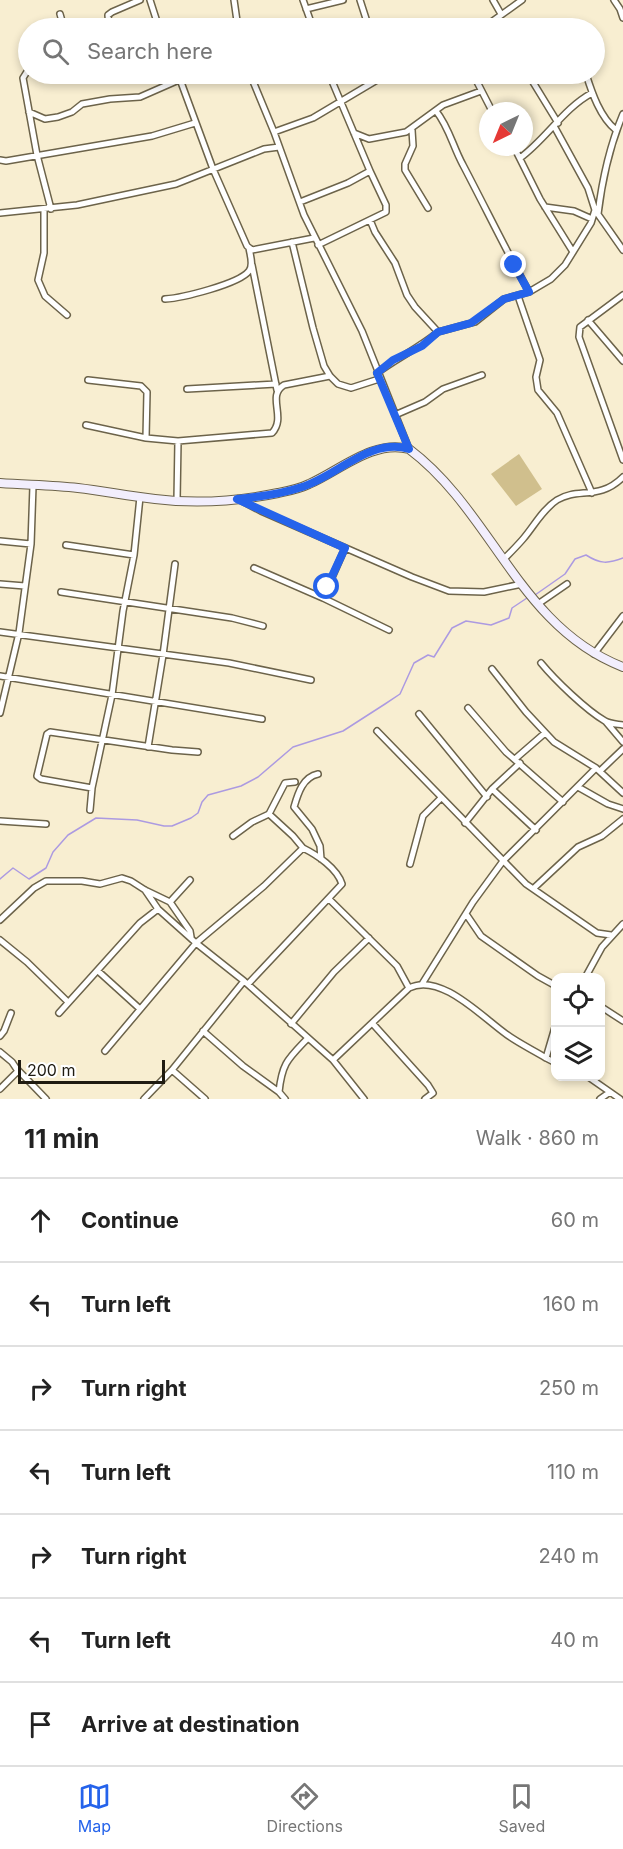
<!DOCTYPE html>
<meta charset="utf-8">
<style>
:root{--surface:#fff;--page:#f2f2f2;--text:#222;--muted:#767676;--line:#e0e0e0;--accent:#2563eb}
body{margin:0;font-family:Inter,sans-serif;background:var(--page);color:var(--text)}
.controls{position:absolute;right:18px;bottom:18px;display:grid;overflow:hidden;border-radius:12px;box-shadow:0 3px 9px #0003}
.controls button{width:54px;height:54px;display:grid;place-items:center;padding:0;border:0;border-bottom:2px solid var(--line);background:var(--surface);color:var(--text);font:30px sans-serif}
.compass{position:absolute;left:479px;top:102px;width:54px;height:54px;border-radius:50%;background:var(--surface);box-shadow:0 3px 9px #0003;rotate:223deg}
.scale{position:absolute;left:18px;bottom:15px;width:147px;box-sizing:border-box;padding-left:6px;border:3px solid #1f1b11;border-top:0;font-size:16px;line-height:21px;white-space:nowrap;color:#1f1b11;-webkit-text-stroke:4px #fff;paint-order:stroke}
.stop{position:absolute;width:18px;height:18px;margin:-14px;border:4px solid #2563eb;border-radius:50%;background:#fff}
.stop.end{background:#2563eb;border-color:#fff;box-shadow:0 2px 6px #0008}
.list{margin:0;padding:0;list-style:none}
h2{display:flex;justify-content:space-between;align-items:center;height:78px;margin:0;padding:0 24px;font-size:26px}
h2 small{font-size:20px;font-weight:400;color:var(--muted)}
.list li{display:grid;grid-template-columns:39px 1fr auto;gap:18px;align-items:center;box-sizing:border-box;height:84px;padding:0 24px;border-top:2px solid var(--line)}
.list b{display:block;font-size:22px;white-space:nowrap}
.list em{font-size:20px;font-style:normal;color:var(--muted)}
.icon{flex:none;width:33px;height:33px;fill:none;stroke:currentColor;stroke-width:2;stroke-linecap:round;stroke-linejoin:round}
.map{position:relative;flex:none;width:623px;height:1099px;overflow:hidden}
.search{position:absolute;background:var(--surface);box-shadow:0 3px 9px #0003;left:18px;right:18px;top:18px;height:66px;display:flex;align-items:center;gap:15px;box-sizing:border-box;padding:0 21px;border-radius:33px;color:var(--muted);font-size:22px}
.sheet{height:666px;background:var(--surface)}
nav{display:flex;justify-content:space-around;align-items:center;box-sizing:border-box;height:84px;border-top:2px solid var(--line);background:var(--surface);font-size:16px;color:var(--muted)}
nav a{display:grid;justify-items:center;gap:3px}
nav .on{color:var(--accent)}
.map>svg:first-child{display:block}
</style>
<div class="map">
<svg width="623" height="1099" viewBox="0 0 623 1099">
<rect width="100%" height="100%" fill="#f8eed1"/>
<!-- green -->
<path fill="#d0bf8d" d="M 519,454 L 542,489 L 516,506 L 491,474 Z"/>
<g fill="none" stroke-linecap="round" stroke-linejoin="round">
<!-- stream -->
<path stroke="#ac9ae1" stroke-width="1.5" d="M 535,595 L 565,574 L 575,559 L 586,555 C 600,564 608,564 623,558
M 0,879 L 13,868 L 29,879 L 46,868 L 53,852 L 68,835 L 96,818 L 137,820 L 164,826 L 172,826 L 191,818 L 198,813 L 202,802 L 208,795 L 241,786 L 258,777 L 293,747 L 343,731 L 385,704 L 400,694 L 414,663 L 428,655 L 434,657 L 452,628 L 466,621 L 491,625 L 509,618 L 512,608 L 527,598"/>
<defs>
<path id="street" d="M 150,0 L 159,28
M 234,0 L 238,28
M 303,0 L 313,28
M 360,0 L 369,28
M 493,0 L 501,14
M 614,0 L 620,9 L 623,18
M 306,9 L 343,0
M 60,14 L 64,28
M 109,28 L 108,15 L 112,12 L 140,0
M 483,28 L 522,0
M 28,70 L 23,78 L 37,155 L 51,209
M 178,74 L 213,169 L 247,246 L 252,250 L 314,238
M 250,74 L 274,132 L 304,215 L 362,331 L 409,449
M 473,74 L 492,111
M 528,74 L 558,123
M 586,74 C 592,93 600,117 616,130
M 436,111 C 449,127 453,147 463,165 C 485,207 506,250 529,292
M 29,112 L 45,119 L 58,117 L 72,112 L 82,104 L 110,99 L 140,97 L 181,79 L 199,74
M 554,126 L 588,188 L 595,210 L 623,250
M 412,130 L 413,146 L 405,164 L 405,170 L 428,208
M 274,132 L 313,118 L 387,74
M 354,133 L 369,139 L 406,132 L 443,105 L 481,91
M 514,147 L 540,199 L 573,252
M 520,158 C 546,139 564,108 592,93
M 0,160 L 6,161 L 152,136 L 195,123
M 300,202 L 348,183 L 370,171 L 329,74
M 545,207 L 574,211 L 592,219
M 44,210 L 44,253 L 38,280 L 45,296 L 67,315
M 0,213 L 77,205 L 176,184 L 264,149 L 279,147
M 598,214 C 602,181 610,145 623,114
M 370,220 L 375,232 L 395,263 L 407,295 L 415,307 L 438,332 L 475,322 L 504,299 L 529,292 L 551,279 L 565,265 L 591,223 L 595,210
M 292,242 L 313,328 L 324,366 L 330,376 L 338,384 L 351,388 L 379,379
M 318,245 L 386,212 L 386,205 L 370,171
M 252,265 L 277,390
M 623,295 L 580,327 L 579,337 L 623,460
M 518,296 L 540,360 L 536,377 L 538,390 L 557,413 L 592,493
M 165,299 C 182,298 239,284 249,271 C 254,265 250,255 249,248
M 588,320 L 623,361
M 377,373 C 397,358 419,348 438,332
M 88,380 L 141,386 L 147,392 L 146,438 L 178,441 L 272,433 C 287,417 266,396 284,385 L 330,376
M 187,389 L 276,384
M 395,415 L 425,402 L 443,389 L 482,375
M 86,425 L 146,438
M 238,499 L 261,511 L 412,577 L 449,591 L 484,592 L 522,584
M 177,500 L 178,441
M 0,541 L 31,544
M 66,545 L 134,555
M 345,548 L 323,598 L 389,630
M 503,560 C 510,553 517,546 523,539 C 534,526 543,509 557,500 C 578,487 599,501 623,477
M 254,568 L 323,598
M 0,584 L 25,586
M 61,592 L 232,618 L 263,626
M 538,604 L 567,584
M 0,632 L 229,663 L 311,680
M 594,654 L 623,616
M 541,663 C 555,680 586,710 605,721 C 610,724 617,724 623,725
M 492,669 L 526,712 L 554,742 L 596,768 L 623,793
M 0,676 L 262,719
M 468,708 L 506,752 L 563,802
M 0,713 L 19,633 L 31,544 L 33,486
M 419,714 L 487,797
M 606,722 L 623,742
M 377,731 L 526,884 L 597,933 L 611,935
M 148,747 L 163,655 L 175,564
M 515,759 L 545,733
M 600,771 L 623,749
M 318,774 C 303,777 298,793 294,807 L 312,829 L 320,846 L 321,859
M 578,787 L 608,804 L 623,809
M 92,788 L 41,779 L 37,776 L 47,734 L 50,732 L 172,750 L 198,752
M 492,789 L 536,830
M 90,810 L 92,788 L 112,695 L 123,611 L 134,555 L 140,497
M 269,814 L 285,783 L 295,782
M 0,821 L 46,824
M 465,823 L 492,789 L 520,763
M 233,836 L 252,822 L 269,814 L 293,836 L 303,848
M 410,864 L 423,816 L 441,798
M 190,880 L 170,902 L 190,931 L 191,937
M 534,888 L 578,847 L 602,836 L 623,819
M 145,890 L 158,909 L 196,943 L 244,981 L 333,1060 L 364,1099
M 329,899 L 397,966 L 409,988 C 440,972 482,1017 506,1034 C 518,1043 533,1050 546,1058 L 556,1024
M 466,914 L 481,936 L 538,976 L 556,986
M 0,920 L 34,888 L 46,881 L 82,881 L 100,884 L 122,878 L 131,881 L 145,890 L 170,902
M 0,940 L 27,962 L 68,1002
M 98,971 L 140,1009
M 585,978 L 602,947 L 623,924
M 422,984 L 473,902 L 503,861 L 596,768
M 600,1006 L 623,1021
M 59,1013 L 140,923 L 158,909
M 291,1024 L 334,972 L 369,938
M 373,1024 L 428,1085 L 433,1093 L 425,1099
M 203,1031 L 243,1066 L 279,1092 L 285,1099
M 0,1036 L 4,1031 L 11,1013
M 105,1051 L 196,943 L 264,886 L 303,848 C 317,855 337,868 342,884 L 248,984
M 0,1052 L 12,1062 L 18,1071 L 0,1089
M 546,1058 L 556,1063
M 333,1060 L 409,988
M 17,1069 L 46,1099
M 172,1070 L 205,1099
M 587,1076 L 610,1092 L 600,1099
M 279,1092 C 282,1063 288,1059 307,1039
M 610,1092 L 620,1099
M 144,1099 L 172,1070 L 244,981"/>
<path id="secondary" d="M 0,483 C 26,485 52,485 78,488 C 103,491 129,496 155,499 C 195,504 239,501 278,493 C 288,491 299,489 309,484 C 339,471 374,439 409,449 C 493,512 519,627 623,667"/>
</defs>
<!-- street casing -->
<use href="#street" stroke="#6c634a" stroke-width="8"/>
<!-- secondary casing -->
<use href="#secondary" stroke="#6c634a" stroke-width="10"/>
<!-- street -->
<use href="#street" stroke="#fff" stroke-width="5"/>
<!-- secondary -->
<use href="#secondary" stroke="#f2eefd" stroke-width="8"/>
</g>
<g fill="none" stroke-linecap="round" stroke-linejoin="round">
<!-- route -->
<path stroke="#2563eb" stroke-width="8" d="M 327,587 L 345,548 L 237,499 C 259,497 281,494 302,487 C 337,476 371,437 409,449 L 377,373 L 393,360 L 422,346 L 438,332 L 471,323 L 504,299 L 529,292 L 514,265"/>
</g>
</svg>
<div class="controls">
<button><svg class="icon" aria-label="locate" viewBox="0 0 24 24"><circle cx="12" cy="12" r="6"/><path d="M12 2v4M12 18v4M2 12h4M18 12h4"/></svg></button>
<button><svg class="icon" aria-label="layers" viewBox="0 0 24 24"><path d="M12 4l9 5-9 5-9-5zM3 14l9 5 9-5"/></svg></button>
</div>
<svg class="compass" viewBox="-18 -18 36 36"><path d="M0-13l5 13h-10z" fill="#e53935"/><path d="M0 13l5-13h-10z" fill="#767676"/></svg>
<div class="scale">200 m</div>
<div class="stop" style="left:327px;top:587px"></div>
<div class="stop end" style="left:514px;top:265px"></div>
<div class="search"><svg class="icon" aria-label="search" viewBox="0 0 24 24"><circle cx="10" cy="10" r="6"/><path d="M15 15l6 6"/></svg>Search here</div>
</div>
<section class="sheet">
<h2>11 min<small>Walk · 860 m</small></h2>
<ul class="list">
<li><svg class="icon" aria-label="ahead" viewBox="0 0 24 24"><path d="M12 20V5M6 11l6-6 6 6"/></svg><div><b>Continue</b></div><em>60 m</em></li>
<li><svg class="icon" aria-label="left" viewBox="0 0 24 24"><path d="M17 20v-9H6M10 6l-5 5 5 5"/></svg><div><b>Turn left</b></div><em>160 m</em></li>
<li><svg class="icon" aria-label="right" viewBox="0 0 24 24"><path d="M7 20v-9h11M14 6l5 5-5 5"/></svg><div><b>Turn right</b></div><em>250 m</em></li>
<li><svg class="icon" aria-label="left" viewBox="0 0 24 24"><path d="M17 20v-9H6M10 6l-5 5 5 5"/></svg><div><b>Turn left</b></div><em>110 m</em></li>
<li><svg class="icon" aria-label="right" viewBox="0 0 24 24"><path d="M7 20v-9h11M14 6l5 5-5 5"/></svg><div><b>Turn right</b></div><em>240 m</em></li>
<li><svg class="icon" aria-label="left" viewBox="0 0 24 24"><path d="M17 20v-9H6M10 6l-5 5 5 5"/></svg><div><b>Turn left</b></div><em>40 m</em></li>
<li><svg class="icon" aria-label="arrive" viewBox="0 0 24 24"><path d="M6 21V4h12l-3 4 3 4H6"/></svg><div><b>Arrive at destination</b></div></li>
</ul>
</section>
<nav>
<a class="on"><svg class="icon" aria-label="map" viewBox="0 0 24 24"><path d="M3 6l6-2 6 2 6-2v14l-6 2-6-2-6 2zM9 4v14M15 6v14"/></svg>Map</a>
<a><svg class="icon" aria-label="directions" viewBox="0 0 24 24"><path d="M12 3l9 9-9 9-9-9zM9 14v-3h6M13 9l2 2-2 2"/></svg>Directions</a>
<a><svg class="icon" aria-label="saved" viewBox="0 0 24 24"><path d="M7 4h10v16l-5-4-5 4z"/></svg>Saved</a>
</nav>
